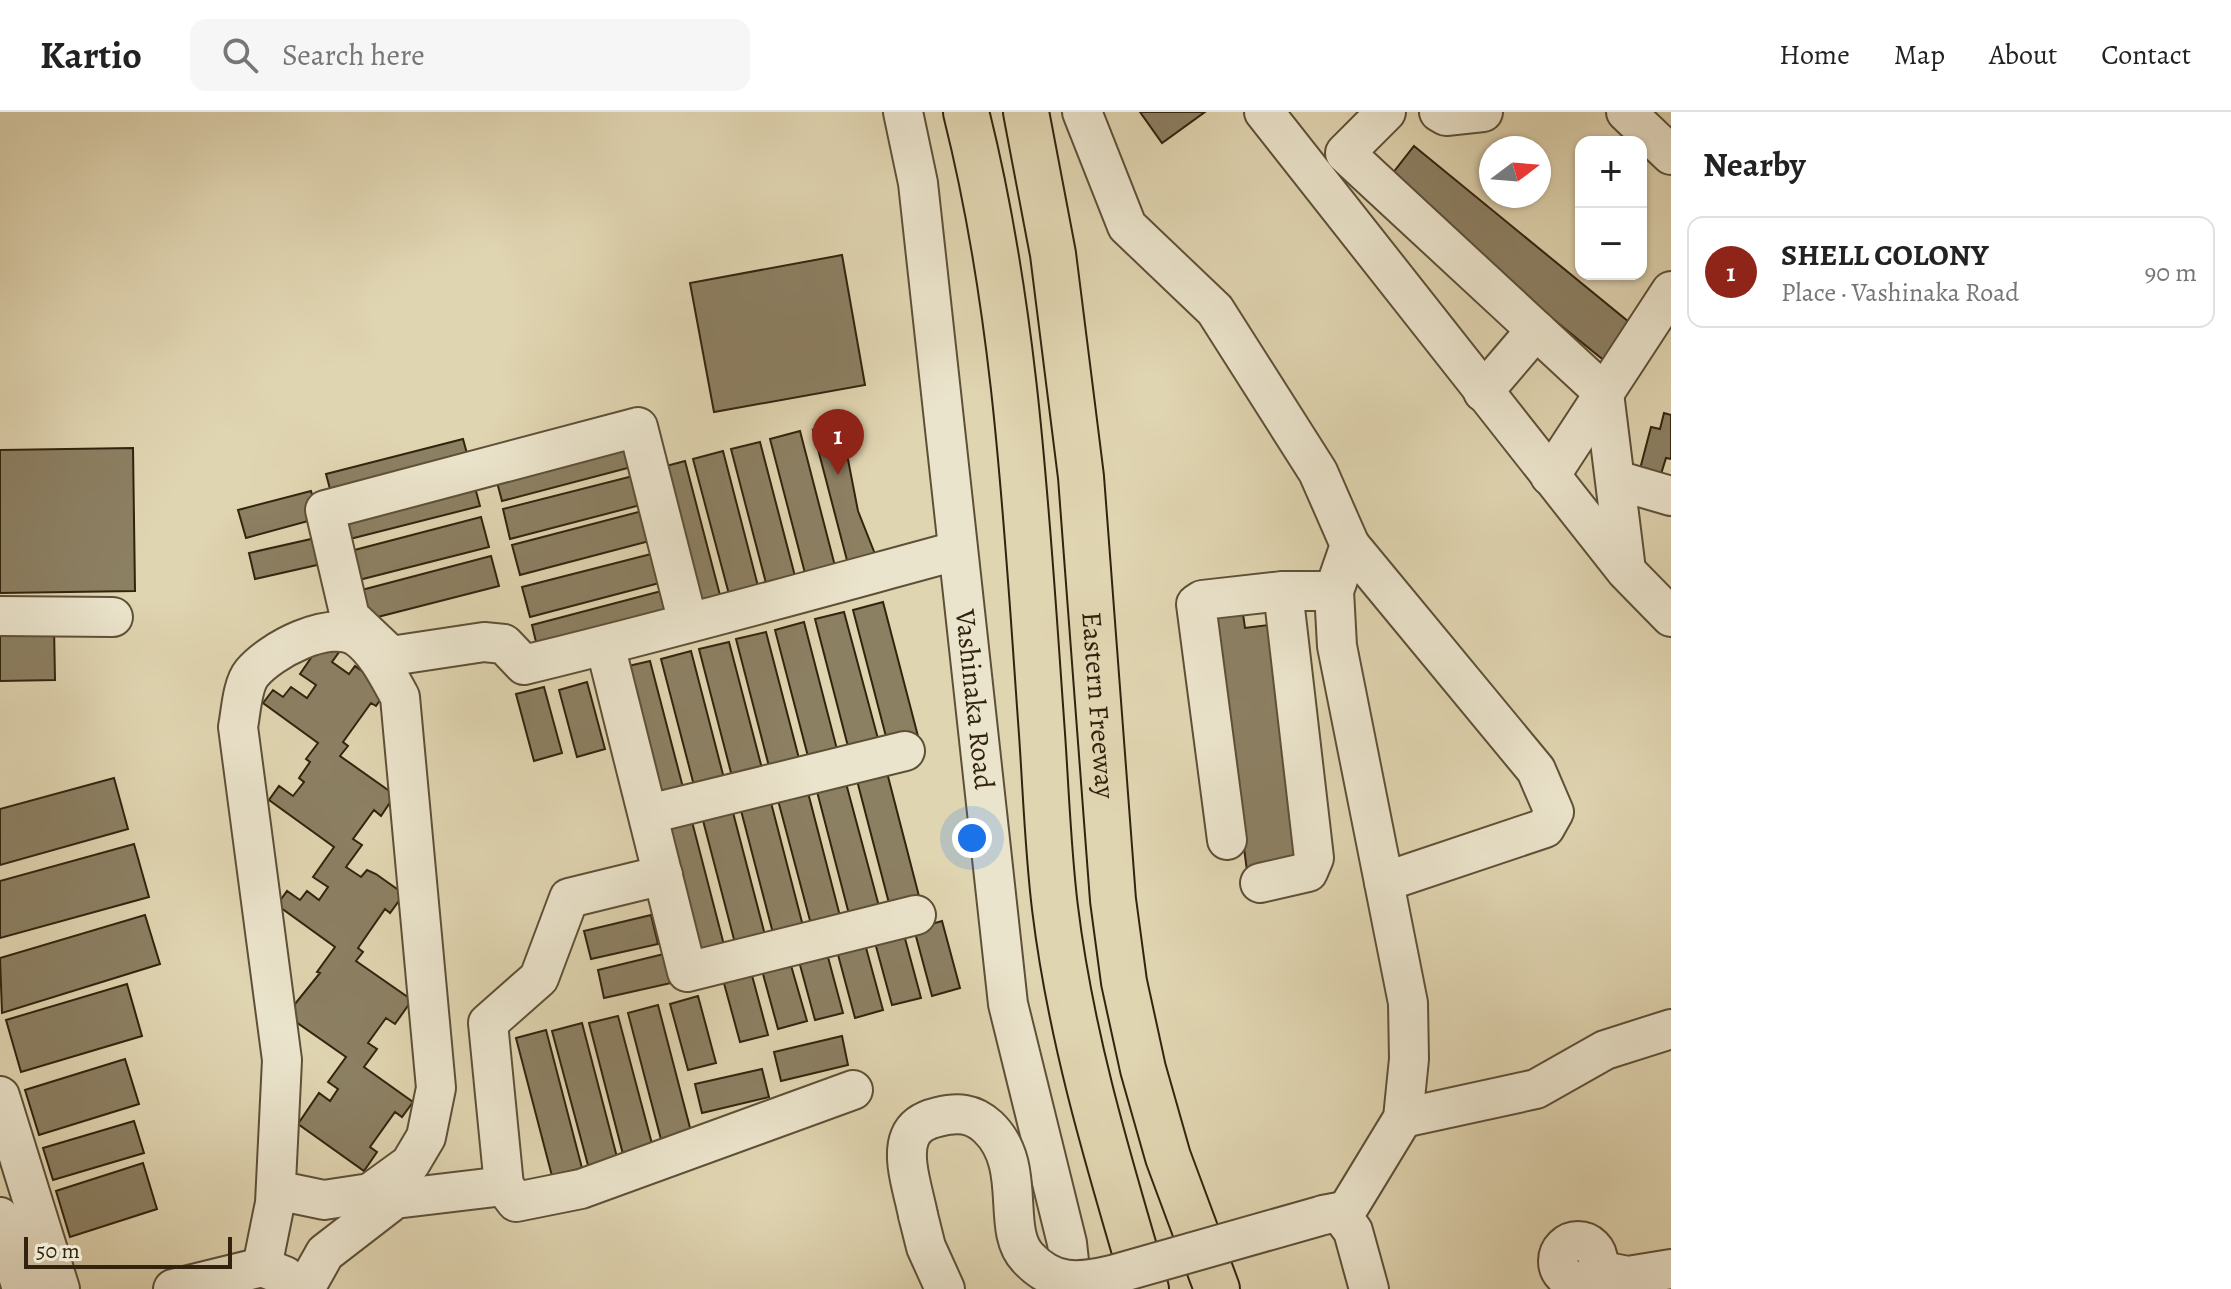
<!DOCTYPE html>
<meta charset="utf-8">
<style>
:root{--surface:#fff;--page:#f6f6f6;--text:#222;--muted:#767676;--line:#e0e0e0;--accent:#8f2418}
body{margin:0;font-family:Alegreya,serif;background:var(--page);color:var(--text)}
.controls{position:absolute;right:24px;top:24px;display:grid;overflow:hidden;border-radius:16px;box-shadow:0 2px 6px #0004}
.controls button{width:72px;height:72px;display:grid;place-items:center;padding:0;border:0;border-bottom:2px solid var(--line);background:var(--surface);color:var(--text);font:40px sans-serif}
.compass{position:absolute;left:1479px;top:24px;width:72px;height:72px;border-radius:50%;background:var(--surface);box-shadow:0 2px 6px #0004;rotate:74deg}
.scale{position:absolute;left:24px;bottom:20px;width:208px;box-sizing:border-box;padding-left:8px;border:4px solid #32230e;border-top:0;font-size:22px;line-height:28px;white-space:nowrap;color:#32230e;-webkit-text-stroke:6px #ebe4cc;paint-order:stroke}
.you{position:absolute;left:972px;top:726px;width:28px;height:28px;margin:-20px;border:6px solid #fff;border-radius:50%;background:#1a73e8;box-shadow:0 0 0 12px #1a73e833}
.badge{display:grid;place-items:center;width:52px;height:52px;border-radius:50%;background:var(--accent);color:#fff;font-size:26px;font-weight:700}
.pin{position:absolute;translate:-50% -66px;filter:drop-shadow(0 2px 4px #0008)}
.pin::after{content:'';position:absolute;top:42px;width:28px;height:24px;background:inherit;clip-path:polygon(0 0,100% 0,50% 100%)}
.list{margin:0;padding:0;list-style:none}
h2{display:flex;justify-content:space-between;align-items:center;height:104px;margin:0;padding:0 32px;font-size:34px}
h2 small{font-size:26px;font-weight:400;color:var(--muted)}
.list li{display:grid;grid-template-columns:52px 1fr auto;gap:24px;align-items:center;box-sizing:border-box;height:112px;margin:0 16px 16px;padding:0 16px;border:2px solid var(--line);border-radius:16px}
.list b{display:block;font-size:30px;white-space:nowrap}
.list p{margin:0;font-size:26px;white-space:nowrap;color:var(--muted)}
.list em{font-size:26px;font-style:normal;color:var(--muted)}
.icon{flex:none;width:44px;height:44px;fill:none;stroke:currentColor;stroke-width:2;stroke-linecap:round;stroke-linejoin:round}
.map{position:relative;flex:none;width:1671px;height:1177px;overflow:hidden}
header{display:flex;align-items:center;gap:48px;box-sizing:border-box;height:112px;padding:0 40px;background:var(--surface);border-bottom:2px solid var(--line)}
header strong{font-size:38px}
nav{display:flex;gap:44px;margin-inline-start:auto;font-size:28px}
.search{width:560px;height:72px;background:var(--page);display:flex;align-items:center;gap:20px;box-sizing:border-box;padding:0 28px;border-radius:16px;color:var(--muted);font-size:30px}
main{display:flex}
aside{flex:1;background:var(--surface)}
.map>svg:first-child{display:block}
</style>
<header>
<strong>Kartio</strong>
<div class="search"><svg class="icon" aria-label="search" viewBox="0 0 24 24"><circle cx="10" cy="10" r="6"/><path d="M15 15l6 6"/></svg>Search here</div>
<nav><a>Home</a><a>Map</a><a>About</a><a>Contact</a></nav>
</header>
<main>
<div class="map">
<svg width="1671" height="1177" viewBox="0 0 1671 1177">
<rect width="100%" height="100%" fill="#e0d5b1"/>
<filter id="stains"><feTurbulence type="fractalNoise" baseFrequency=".0025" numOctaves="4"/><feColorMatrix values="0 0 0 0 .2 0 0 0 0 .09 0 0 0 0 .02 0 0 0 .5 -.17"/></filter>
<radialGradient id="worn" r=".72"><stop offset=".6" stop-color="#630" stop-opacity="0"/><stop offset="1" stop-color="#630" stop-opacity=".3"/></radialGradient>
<!-- building -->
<path fill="#8c8063" stroke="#32230e" stroke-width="2" d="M 1140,0 L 1205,0 L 1162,31 Z
M 1414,34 L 1635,215 L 1606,250 L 1385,71 Z
M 842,143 L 865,273 L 714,300 L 690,171 Z
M 1664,301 L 1671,303 L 1671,347 L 1666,346 L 1661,362 L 1640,357 L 1651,315 L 1660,317 Z
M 813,318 L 844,327 L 858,399 L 877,447 L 849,456 Z
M 800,319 L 836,458 L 806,465 L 770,327 Z
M 631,324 L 639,353 L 502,389 L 494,359 Z
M 463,327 L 471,356 L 334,392 L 326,362 Z
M 760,330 L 796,468 L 767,475 L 731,337 Z
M 133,336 L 135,479 L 0,481 L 0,338 Z
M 723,339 L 759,478 L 730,486 L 693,347 Z
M 685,349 L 721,487 L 692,495 L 655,357 Z
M 641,362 L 648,391 L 510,427 L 503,397 Z
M 472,364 L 480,394 L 342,429 L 334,399 Z
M 311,379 L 319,406 L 246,426 L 238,398 Z
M 650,397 L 657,427 L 520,463 L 512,433 Z
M 481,405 L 489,435 L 351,470 L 343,441 Z
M 320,425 L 326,451 L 255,467 L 249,441 Z
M 659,440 L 667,469 L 530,505 L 522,475 Z
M 491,444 L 499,474 L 362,509 L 354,480 Z
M 669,477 L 677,507 L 539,543 L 532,513 Z
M 883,490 L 919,628 L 889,636 L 853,498 Z
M 1242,495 L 1245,516 L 1268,513 L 1300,753 L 1247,759 L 1213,498 Z
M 844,500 L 881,638 L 851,646 L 815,507 Z
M 804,510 L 840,649 L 811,656 L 775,518 Z
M 54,514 L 55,568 L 0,569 L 0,515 Z
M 766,520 L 802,658 L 772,666 L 736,527 Z
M 326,524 L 342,536 L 332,550 L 349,562 L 355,554 L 387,578 L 376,594 L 371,591 L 343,630 L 348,634 L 340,644 L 395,683 L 381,704 L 374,698 L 353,727 L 362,733 L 346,755 L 361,765 L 367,758 L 376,762 L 404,782 L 390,801 L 385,797 L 358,836 L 363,840 L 356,849 L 412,888 L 395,912 L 386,906 L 368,931 L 377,937 L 364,955 L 413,990 L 402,1005 L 395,1000 L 370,1035 L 377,1040 L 364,1059 L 298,1012 L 319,981 L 330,989 L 338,977 L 328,970 L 346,945 L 286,903 L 320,861 L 317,860 L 335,835 L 277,793 L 287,779 L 300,788 L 307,779 L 319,788 L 328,775 L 313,765 L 334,735 L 269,688 L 279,674 L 293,684 L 304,670 L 299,666 L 310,650 L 306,647 L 318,631 L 263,591 L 273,578 L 283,585 L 291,575 L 307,586 L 316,573 L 300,562 Z
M 729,530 L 765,668 L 735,676 L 699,537 Z
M 691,539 L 727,678 L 697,685 L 661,547 Z
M 650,549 L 686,687 L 656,695 L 620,556 Z
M 587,570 L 605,637 L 577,645 L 559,578 Z
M 544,575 L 562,641 L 534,649 L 516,582 Z
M 884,649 L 920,788 L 890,795 L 854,657 Z
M 843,660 L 880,798 L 850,806 L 814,668 Z
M 114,666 L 128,717 L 0,753 L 0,697 Z
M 805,669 L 841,808 L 812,816 L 775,677 Z
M 768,679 L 804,818 L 774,825 L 738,687 Z
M 730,689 L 766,827 L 736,835 L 700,697 Z
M 689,698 L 725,837 L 696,844 L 659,706 Z
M 134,732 L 149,785 L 0,826 L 0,769 Z
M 145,803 L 160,852 L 2,901 L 0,846 Z
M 651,803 L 658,832 L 591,847 L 584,819 Z
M 942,809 L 960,876 L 932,884 L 914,817 Z
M 903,819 L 921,886 L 892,893 L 874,827 Z
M 865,832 L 883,898 L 855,906 L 837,839 Z
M 825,834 L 843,901 L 815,908 L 797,842 Z
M 664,842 L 671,871 L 604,886 L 598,858 Z
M 788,843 L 807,909 L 778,917 L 760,851 Z
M 750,856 L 768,923 L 740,930 L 722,864 Z
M 127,872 L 142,924 L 21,960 L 6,908 Z
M 698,884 L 716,951 L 688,958 L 670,892 Z
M 658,893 L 694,1031 L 664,1039 L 628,901 Z
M 618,904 L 655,1043 L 625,1050 L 589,911 Z
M 582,911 L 618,1049 L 589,1057 L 552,919 Z
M 546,918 L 582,1056 L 552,1064 L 516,926 Z
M 842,924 L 848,953 L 781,969 L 774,940 Z
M 125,947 L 139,992 L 39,1023 L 25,978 Z
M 762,957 L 769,985 L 702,1001 L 695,972 Z
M 134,1009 L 144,1041 L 53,1068 L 43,1036 Z
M 143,1051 L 157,1097 L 70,1125 L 56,1079 Z"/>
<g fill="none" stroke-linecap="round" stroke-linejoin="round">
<defs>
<g id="minor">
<path id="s1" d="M 903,0 L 918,71 L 1008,892 L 1067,1131 L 1072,1177"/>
<path d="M 1082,0 L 1127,114 L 1215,198 L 1318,360 L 1350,433 L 1334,479 L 1337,534 L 1408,891 L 1409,947 L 1403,1006 L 1344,1103"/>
<path d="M 1264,0 L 1626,459 L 1671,505"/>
<path d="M 1386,0 L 1345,41 L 1604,281 L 1626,458"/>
<path d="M 1439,0 L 1446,4 L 1483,0"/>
<path d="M 1626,0 L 1671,43"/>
<path d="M 1483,280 L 1536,218"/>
<path d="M 1550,364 L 1671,179"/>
<path d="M 1616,368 L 1671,384"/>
<path d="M 1350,433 L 1536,658 L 1554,700 L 1545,716 L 1384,770"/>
<path d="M 0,504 L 113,505"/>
<path d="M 688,511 L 638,315 L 325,398 L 350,505 L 391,544 L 484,530 L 504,532 L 524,553 C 669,518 812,478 956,439"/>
<path d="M 605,533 L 687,860 L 916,803"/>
<path d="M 649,702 L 905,639"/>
<path d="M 1227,728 L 1196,492 L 1202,488 L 1283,479 L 1334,479"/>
<path d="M 1260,771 L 1308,760 L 1314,746 L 1283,479"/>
<path d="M 0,984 L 60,1177"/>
<path d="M 1403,1006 L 1536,977 L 1605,938 L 1671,917"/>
<path d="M 504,1074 L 516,1090 L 581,1077 L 853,978"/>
<path d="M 918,1103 L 926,1135 L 945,1177"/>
<path d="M 1323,1103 L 1339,1100 L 1353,1119 L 1369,1177"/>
<path d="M 0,1105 L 22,1177"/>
<circle cx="1578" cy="1149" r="20"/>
<path d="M 262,1155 L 275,1091 L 282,948 L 238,615 C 241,600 242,573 252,561 C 270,539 329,507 357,525 C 376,538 389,565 400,585 L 436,976 L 426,1025 L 410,1052 L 370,1081 L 324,1088 L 276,1078"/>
<path d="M 1597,1158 L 1628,1164 L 1671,1157"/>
<path d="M 307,1173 L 325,1141 L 395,1087 L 504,1074 L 488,911 L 539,866 L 569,786 L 663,763"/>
<path d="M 173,1177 L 262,1155 L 285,1164"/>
</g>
<g id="highway">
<path d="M 966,0 C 1017,202 1027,415 1042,622 C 1046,680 1048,739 1055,796 C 1071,927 1109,1051 1146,1177"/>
<path id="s2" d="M 1026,0 L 1053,142 L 1081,365 L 1113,788 L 1124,870 L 1143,957 L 1168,1045 L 1217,1177"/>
</g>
</defs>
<!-- minor casing -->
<use href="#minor" stroke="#5e5037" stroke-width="42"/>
<!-- highway casing -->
<use href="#highway" stroke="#32230e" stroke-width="48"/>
<!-- minor -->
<use href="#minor" stroke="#ebe4cc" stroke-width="38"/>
<!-- highway -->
<use href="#highway" stroke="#e0d5b1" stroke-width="44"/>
<defs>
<path id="minor-bridge" d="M 918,1103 C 914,1081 901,1046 910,1025 C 915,1013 925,1008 938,1005 C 958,1000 973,1001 988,1015 C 1029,1054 1000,1117 1028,1146 C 1053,1173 1078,1171 1112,1163 L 1320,1104"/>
</defs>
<!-- minor-bridge casing -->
<use href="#minor-bridge" stroke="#5e5037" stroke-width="42" stroke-linecap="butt"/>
<!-- minor-bridge -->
<use href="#minor-bridge" stroke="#ebe4cc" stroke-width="38"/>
</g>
<g text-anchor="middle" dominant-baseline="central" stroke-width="8" stroke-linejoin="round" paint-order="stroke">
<!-- street labels -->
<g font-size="28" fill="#32230e" stroke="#ebe4cc">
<text stroke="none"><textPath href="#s1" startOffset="592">Vashinaka Road</textPath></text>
<text stroke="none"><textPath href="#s2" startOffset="598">Eastern Freeway</textPath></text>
</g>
</g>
<rect width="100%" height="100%" filter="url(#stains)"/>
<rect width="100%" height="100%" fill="url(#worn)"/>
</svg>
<div class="controls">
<button>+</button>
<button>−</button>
</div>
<svg class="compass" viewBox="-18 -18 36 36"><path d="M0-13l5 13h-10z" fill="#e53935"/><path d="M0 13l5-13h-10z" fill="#767676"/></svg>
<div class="scale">50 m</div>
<div class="you"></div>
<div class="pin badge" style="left:838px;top:363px">1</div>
</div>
<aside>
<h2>Nearby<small></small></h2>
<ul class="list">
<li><span class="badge">1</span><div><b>SHELL COLONY</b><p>Place · Vashinaka Road</p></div><em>90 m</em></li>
</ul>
</aside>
</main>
